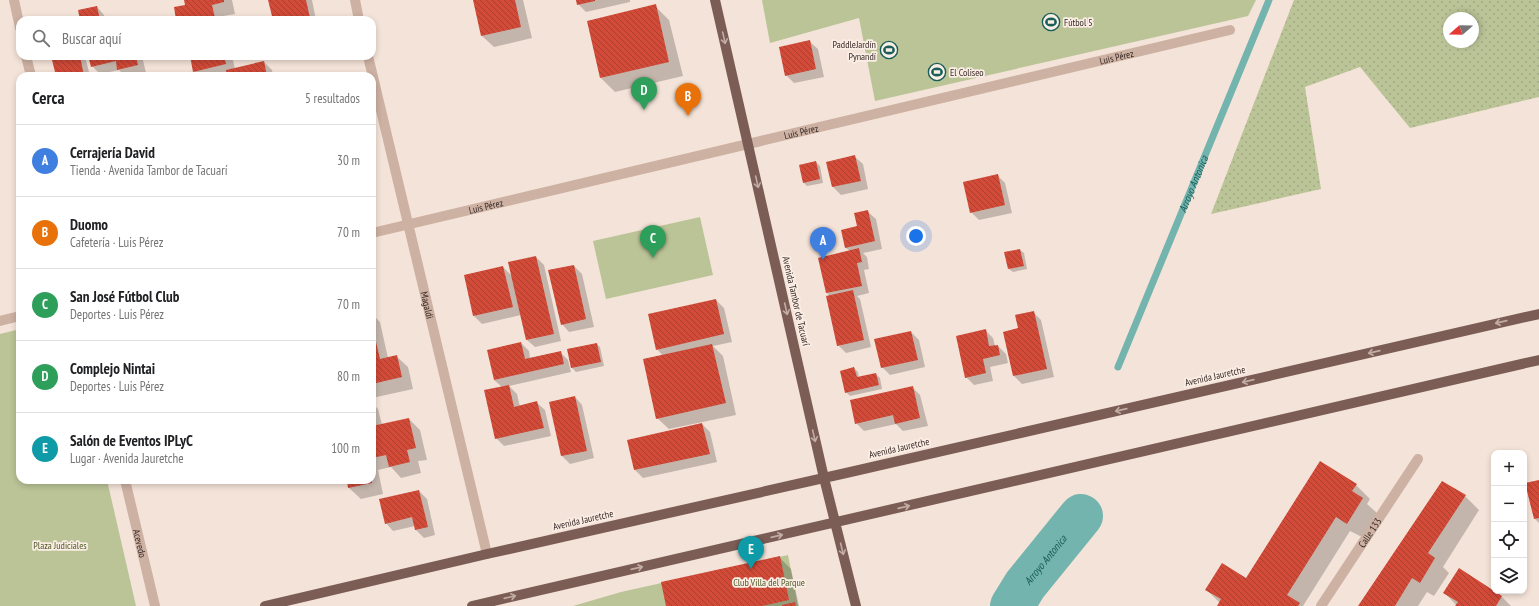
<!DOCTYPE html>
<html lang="es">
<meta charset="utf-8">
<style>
:root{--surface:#fff;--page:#f6f6f6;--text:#202124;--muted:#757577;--line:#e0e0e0;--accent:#175d58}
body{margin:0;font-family:"PT Sans Narrow",sans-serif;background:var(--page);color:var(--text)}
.controls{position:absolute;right:12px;bottom:12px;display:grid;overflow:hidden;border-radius:8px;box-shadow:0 2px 6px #0003}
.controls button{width:36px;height:36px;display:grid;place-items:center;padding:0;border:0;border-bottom:1px solid var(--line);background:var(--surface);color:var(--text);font:20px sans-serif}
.compass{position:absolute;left:1443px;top:12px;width:36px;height:36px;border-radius:50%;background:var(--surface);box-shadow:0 2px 6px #0003;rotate:250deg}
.you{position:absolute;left:916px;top:236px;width:14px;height:14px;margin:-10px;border:3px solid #fff;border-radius:50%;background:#1a73e8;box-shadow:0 0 0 6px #1a73e833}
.badge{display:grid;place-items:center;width:26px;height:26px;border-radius:50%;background:var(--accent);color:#fff;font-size:13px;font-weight:700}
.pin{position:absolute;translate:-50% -33px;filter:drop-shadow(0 1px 2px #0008)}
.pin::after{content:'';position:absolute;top:21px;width:14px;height:12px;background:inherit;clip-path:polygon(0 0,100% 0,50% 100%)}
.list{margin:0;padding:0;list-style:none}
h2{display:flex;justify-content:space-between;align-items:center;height:52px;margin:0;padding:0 16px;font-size:17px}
h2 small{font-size:13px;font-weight:400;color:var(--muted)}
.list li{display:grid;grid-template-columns:26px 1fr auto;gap:12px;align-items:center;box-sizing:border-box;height:72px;padding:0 16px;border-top:1px solid var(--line)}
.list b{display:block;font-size:15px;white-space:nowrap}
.list p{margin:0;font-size:13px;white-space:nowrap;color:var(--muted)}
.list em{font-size:13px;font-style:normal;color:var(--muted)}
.icon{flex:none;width:22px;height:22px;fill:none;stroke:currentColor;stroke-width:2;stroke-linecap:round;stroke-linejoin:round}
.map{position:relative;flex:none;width:1539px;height:606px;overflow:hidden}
.search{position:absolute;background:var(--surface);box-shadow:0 2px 6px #0003;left:16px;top:16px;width:360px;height:44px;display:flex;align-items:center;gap:10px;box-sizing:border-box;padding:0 14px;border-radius:12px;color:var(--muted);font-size:15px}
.panel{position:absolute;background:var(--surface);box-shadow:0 2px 6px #0003;left:16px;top:72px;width:360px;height:412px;border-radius:12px}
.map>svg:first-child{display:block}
</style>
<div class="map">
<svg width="1539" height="606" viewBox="0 0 1539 606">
<defs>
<pattern id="grass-dots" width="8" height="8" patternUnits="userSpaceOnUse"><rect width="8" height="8" fill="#bbc497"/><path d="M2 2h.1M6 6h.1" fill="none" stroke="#a1a882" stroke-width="1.8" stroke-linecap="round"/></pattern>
<pattern id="building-back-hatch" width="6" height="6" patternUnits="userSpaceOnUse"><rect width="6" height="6" fill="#d24a38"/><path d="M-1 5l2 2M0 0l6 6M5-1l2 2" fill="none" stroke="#ab3e2f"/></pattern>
</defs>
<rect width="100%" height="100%" fill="#f4e3d8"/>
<!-- grass -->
<path fill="url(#grass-dots)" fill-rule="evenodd" d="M 1294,0 L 1539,0 L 1539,97 L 1410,128 L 1360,67 L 1305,87 L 1321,189 L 1211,214 ZM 1449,18 L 1473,18 L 1473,42 L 1449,42 Z"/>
<!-- green -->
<path fill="#bbc497" d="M 762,0 L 1256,0 L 1248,16 L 875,101 L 859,18 L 770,43 Z
M 700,217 L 713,275 L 606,299 L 593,241 Z
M 20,329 L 20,480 L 107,480 L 136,606 L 0,606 L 0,334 Z
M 788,555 L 798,606 L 573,606 L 621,592 Z"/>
<!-- shadow -->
<path fill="#0003" d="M 185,0 L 232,0 L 235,14 L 223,16 L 224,20 L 177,20 L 186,6 Z
M 269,0 L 312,0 L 316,20 L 274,20 Z
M 474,0 L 523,0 L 532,38 L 494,47 L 482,36 Z
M 577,0 L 630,0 L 630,2 L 586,12 L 578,4 Z
M 655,6 L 669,20 L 683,76 L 615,92 L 601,78 Z
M 97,7 L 104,15 L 105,20 L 81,20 Z
M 810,42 L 818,49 L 824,77 L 794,83 L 786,75 Z
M 52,56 L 85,56 L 90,76 L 57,76 Z
M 89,56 L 142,56 L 146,73 L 125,76 L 119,70 L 100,74 L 92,66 Z
M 191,56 L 232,56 L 235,69 L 264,62 L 272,70 L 273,76 L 199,76 L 194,71 Z
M 855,157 L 863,164 L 868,189 L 841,195 L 833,187 Z
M 816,162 L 820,166 L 823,183 L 807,186 L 804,183 Z
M 997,175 L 1005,183 L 1012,213 L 979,220 L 971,212 Z
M 868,212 L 876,219 L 882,249 L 863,253 L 867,257 L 869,269 L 864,270 L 869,293 L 857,296 L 860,299 L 871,347 L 846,353 L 838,345 L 830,296 L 827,293 L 850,251 L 846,248 Z
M 1020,250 L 1024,253 L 1027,269 L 1013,272 L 1009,269 Z
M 536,257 L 544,265 L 561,341 L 535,347 L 527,340 L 521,315 L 482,324 L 474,316 L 503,267 L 512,276 Z
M 574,266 L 582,274 L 594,327 L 569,332 L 562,324 Z
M 716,300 L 724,308 L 732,342 L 713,346 L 723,356 L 736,415 L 669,429 L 657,418 L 663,356 L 657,349 Z
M 1033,312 L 1041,320 L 1054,377 L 1022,384 L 1014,376 L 1004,332 L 1019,329 Z
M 372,314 L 380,322 L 388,358 L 396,356 L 408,367 L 413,389 L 372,398 Z
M 985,330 L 993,338 L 995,346 L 998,346 L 1006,354 L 1008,363 L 990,367 L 993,381 L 974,385 L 966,377 Z
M 911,332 L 919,340 L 925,367 L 890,375 L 882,367 Z
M 521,343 L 529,351 L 530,358 L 560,352 L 568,360 L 571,372 L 509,386 L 517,394 L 520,407 L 537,403 L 545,410 L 551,436 L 504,446 L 496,438 L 502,387 L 494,380 Z
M 596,344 L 600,347 L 604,366 L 576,372 L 572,368 L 568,350 Z
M 854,368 L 858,372 L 859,378 L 876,374 L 880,378 L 882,389 L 850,396 L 846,392 Z
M 912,387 L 920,395 L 928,426 L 903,431 L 896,424 L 864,431 L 856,423 Z
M 575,397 L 582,405 L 594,458 L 570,464 L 562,456 L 550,403 Z
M 372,403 L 378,409 L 382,425 L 409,419 L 420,430 L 427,460 L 418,461 L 421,473 L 401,478 L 391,467 L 378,470 L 383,494 L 361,499 L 349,488 L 348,480 L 372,480 Z
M 702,424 L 710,432 L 717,462 L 643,478 L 635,470 L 629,441 Z
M 1539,481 L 1539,523 L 1535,519 Z
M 1356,485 L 1370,499 L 1367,504 L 1377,513 L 1362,537 L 1350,531 L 1303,606 L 1218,606 L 1220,603 L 1207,590 L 1246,579 Z
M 419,491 L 427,499 L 435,535 L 424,538 L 416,530 L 415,526 L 393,531 L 386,523 Z
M 1465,496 L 1479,510 L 1443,567 L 1449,573 L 1434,596 L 1427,592 L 1418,606 L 1359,606 Z
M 779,557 L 791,569 L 799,606 L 667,606 Z
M 1459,570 L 1502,597 L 1511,606 L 1457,606 L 1445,593 Z"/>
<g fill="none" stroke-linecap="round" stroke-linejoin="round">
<!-- stream -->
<path stroke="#74b4ae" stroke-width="7" id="s1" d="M 1118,367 L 1269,0"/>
<!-- river -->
<path stroke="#74b4ae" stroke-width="44" id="s2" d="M 1012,606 L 1025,585 L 1081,516"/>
</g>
<!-- building -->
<path fill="url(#building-back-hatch)" d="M 184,0 L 224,0 L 224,2 L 212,5 L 215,18 L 207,20 L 176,20 L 174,7 L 185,5 Z
M 268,0 L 306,0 L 310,18 L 301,20 L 273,20 Z
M 473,0 L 515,0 L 521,27 L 481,36 Z
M 576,0 L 595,0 L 595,1 L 577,5 Z
M 656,4 L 669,62 L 600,78 L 587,21 Z
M 97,6 L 100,20 L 80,20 L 78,10 Z
M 810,40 L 816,69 L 785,76 L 779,47 Z
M 51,56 L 80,56 L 84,76 L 56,76 Z
M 88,56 L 136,56 L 138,65 L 117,70 L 116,61 L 91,67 Z
M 190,56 L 224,56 L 226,64 L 193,72 Z
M 264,61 L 267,76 L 227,76 L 226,70 Z
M 184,73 L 184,76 L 172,76 L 172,75 Z
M 855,155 L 861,181 L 832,187 L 826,162 Z
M 816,161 L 820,179 L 803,183 L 799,165 Z
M 998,174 L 1005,205 L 970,213 L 963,182 Z
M 868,210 L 875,241 L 845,248 L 841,230 L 857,226 L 854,213 Z
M 859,248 L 862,262 L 857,263 L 862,286 L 826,293 L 818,258 Z
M 1020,249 L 1024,266 L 1008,269 L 1004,252 Z
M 536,256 L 554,334 L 526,340 L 508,262 Z
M 574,265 L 586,319 L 561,325 L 548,270 Z
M 503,266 L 513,307 L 473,316 L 464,275 Z
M 853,290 L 864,340 L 837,346 L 826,296 Z
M 716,299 L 724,334 L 656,350 L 648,314 Z
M 1034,311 L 1047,369 L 1013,376 L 1003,332 L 1018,328 L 1015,315 Z
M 372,325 L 380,359 L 397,355 L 402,377 L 372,384 Z
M 986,329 L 989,346 L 998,345 L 1000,355 L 983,359 L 986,373 L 965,378 L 956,336 Z
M 911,331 L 918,360 L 881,368 L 874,339 Z
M 521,342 L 525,359 L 561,351 L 564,364 L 494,380 L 487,350 Z
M 597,343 L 601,362 L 571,368 L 567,349 Z
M 712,344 L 726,403 L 656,419 L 643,359 Z
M 854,367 L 857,377 L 876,373 L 879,385 L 845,393 L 840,371 Z
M 509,385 L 514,407 L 537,401 L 544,428 L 495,439 L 484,390 Z
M 913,386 L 920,418 L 895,424 L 893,415 L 855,424 L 850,400 Z
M 575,396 L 587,451 L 561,456 L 549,402 Z
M 372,409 L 376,423 L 372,424 Z
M 409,418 L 416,448 L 407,450 L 410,462 L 389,467 L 386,455 L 372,458 L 372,426 Z
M 702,423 L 710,454 L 634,470 L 627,440 Z
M 1320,461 L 1357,484 L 1352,491 L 1363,498 L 1347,524 L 1336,517 L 1287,595 L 1300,603 L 1298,606 L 1217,606 L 1221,599 L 1205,590 L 1222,563 L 1246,578 Z
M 347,480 L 372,480 L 372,483 L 348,488 Z
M 1539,480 L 1539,518 L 1534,519 L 1525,483 Z
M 1442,481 L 1466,495 L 1428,553 L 1435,558 L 1420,583 L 1412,578 L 1395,606 L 1358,606 Z
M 419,490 L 428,527 L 415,530 L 412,517 L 385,524 L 379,499 Z
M 780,556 L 789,600 L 762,606 L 666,606 L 661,582 Z
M 1459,568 L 1502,596 L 1496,606 L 1455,606 L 1458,602 L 1443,593 Z
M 795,602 L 796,606 L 782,606 L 782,605 Z"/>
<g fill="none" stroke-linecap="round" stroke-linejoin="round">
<!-- street -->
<g stroke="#cdb1a3" stroke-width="10">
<path d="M 14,0 L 20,28"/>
<path d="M 355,0 L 359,20"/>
<path d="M 26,56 L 31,76"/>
<path id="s3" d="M 368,56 L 487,554"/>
<path id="s4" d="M 372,233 L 1230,30"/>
<path d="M 0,321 L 20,316"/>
<path id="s5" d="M 125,480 L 155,606"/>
<path id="s6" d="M 1321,606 L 1418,459"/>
</g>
<!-- primary -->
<path stroke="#7b5d55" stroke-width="10" d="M 715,0 L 824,478 L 856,606
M 265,606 L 487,554 L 846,473 L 1539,314
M 472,606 L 1539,360"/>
</g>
<!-- one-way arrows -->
<defs><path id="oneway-shaft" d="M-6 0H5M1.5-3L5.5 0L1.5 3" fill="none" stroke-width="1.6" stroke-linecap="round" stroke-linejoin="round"/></defs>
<g stroke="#c1ada4">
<use href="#oneway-shaft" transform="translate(724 38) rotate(77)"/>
<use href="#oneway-shaft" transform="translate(757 182) rotate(77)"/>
<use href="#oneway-shaft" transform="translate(786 309) rotate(77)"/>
<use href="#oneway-shaft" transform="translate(1501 322) rotate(167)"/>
<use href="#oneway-shaft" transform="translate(1374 352) rotate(167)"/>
<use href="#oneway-shaft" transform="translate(1248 381) rotate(167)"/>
<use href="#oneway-shaft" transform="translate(1121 410) rotate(167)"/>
<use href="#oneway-shaft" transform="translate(814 436) rotate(77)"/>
<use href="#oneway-shaft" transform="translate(904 507) rotate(-13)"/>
<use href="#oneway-shaft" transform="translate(777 536) rotate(-13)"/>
<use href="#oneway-shaft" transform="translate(842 549) rotate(76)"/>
<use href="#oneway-shaft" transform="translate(637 568) rotate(-13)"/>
<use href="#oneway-shaft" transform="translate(510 597) rotate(-13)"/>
</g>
<!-- icons -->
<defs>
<symbol id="stadium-ring" viewBox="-11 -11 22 22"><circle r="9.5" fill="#fbeee5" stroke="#175d58" stroke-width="1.5"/><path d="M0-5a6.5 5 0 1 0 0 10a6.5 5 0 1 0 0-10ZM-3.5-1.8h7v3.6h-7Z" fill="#175d58"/></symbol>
</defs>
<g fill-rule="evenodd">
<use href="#stadium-ring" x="1041" y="12" width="20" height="20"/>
<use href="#stadium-ring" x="879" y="40" width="20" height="20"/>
<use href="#stadium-ring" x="927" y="62" width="20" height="20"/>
</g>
<g text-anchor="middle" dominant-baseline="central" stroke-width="3.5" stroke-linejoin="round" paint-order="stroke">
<!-- poi labels -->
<g font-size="10" fill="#372926" stroke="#fbeee5" text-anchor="start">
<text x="1064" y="22">Fútbol 5</text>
<text x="876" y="44" text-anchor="end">PaddleJardín<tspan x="876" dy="12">Pynandí</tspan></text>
<text x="950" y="72">El Coliseo</text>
</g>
<!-- street labels -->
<g font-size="10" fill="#372926" stroke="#fbeee5">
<text stroke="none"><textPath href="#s4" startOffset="765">Luis Pérez</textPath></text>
<text stroke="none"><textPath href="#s4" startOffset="441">Luis Pérez</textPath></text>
<text stroke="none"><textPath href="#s4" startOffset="117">Luis Pérez</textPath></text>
<text transform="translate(796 301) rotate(77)">Avenida Tambor de Tacuarí</text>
<text stroke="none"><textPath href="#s3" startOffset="256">Magaldi</textPath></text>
<text transform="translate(1215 376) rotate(-13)">Avenida Jauretche</text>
<text transform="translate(899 448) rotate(-13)">Avenida Jauretche</text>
<text transform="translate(583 520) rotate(-13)">Avenida Jauretche</text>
<text stroke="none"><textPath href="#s6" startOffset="88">Calle 133</textPath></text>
<text stroke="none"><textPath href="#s5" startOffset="65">Acevedo</textPath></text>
</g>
<!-- park labels -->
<g font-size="10" fill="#4c5827" stroke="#fbeee5">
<text x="60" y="545">Plaza Judiciales</text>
<text x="769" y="582">Club Villa del Parque</text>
</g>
<!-- water labels -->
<g font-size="11" font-style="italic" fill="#175d58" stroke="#fbeee5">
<text stroke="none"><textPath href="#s1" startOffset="198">Arroyo Antonica</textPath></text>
<text stroke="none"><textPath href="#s2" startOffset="57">Arroyo Antonica</textPath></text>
</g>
</g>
</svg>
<div class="controls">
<button>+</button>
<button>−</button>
<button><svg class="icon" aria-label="locate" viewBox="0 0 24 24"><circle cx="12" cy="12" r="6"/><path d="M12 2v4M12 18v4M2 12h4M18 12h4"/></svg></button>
<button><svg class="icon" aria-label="layers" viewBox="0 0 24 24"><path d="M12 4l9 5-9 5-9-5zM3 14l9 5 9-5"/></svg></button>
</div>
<svg class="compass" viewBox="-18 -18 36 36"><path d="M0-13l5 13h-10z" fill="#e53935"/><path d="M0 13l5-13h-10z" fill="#757577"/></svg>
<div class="you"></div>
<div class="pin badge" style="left:823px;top:260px;background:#3f7fe0">A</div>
<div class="pin badge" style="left:688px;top:116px;background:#e8710a">B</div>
<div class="pin badge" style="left:653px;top:258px;background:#2e9e5b">C</div>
<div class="pin badge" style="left:644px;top:110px;background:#2e9e5b">D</div>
<div class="pin badge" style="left:751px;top:569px;background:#0f9aa8">E</div>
<div class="search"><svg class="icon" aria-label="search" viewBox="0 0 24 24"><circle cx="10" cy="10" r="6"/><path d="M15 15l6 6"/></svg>Buscar aquí</div>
<section class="panel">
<h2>Cerca<small>5 resultados</small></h2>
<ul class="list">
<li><span class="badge" style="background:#3f7fe0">A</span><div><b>Cerrajería David</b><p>Tienda · Avenida Tambor de Tacuarí</p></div><em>30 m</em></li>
<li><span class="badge" style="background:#e8710a">B</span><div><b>Duomo</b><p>Cafetería · Luis Pérez</p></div><em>70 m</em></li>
<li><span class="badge" style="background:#2e9e5b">C</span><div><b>San José Fútbol Club</b><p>Deportes · Luis Pérez</p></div><em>70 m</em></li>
<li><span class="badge" style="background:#2e9e5b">D</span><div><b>Complejo Nintai</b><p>Deportes · Luis Pérez</p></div><em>80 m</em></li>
<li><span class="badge" style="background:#0f9aa8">E</span><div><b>Salón de Eventos IPLyC</b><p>Lugar · Avenida Jauretche</p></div><em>100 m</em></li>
</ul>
</section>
</div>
